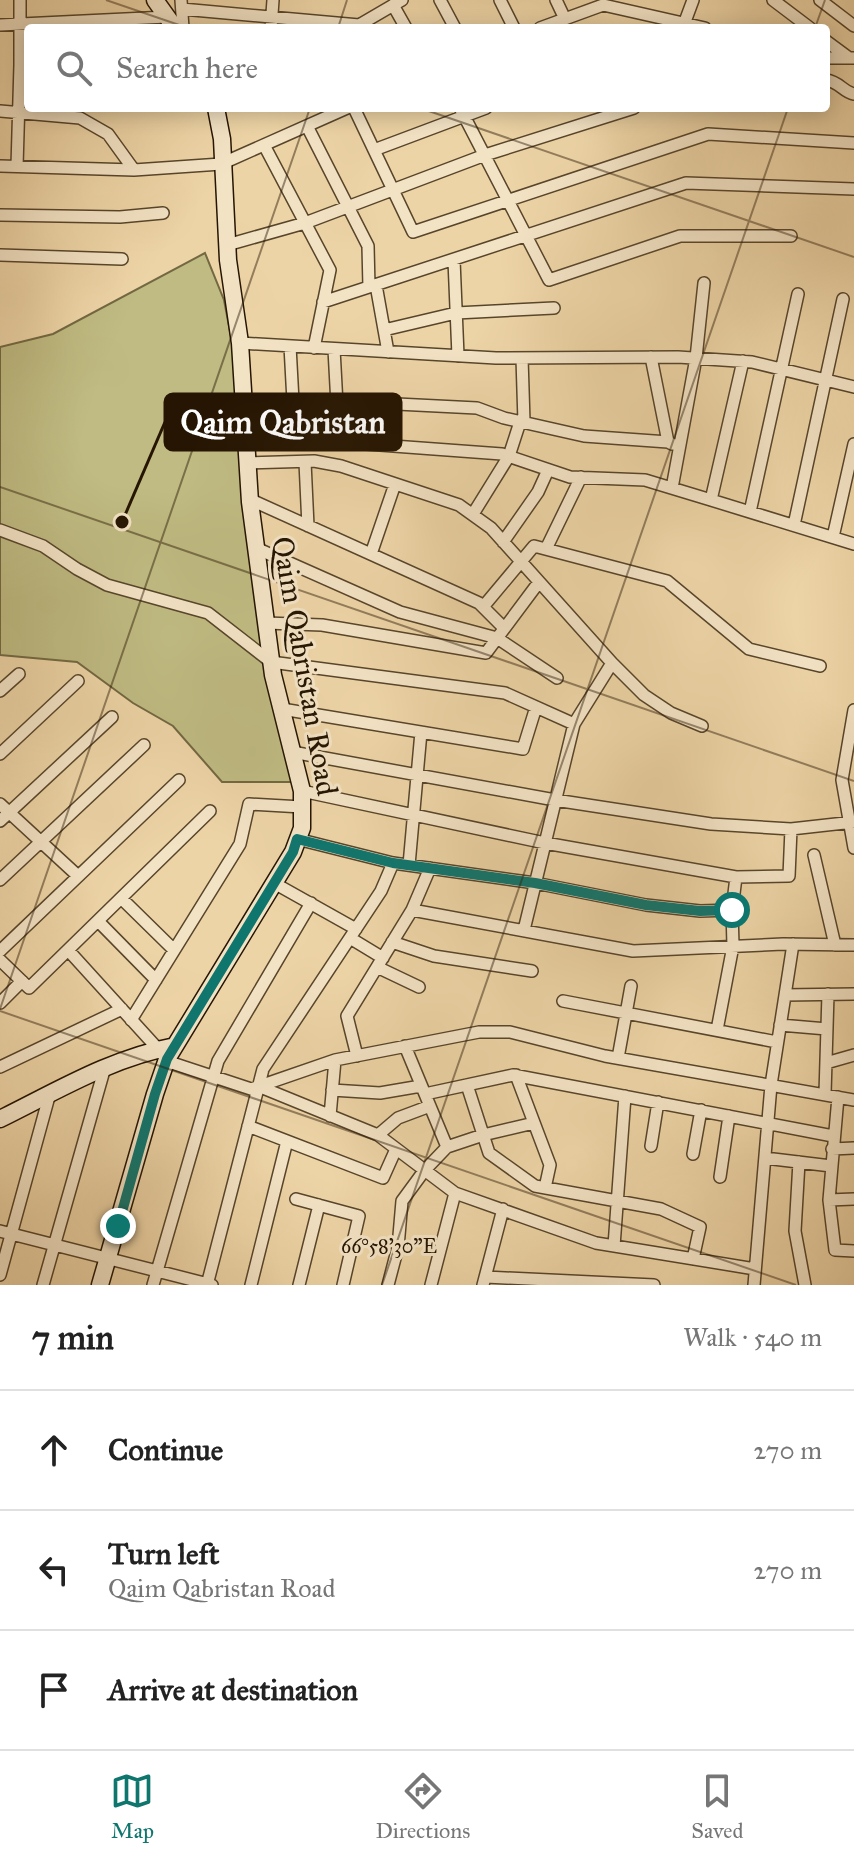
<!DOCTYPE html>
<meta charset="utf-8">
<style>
:root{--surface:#fff;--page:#f6f6f6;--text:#222;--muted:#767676;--line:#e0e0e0;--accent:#0f766e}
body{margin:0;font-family:"IM FELL Great Primer",serif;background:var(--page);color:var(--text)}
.stop{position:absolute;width:24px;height:24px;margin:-18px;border:6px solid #0f766e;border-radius:50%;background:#fff}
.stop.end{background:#0f766e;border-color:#fff;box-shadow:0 2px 8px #0008}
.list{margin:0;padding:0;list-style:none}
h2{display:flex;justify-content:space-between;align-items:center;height:104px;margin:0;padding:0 32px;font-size:34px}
h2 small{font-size:26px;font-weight:400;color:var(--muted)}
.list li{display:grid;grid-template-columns:52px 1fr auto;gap:24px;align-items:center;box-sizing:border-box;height:120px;padding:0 32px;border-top:2px solid var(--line)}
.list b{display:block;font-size:30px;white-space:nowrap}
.list p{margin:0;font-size:26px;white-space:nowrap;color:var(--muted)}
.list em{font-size:26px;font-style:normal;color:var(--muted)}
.icon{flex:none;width:44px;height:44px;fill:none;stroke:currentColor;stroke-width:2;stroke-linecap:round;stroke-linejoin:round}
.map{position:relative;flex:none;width:854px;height:1285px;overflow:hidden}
.search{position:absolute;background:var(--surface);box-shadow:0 4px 20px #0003;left:24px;right:24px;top:24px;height:88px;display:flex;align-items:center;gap:20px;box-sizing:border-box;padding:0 28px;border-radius:8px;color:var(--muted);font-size:30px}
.sheet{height:464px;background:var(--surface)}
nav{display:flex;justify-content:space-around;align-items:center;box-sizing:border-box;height:112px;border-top:2px solid var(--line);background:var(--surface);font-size:22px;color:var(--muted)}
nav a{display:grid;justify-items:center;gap:4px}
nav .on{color:var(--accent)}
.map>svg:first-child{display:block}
</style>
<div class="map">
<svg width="854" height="1285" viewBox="0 0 854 1285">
<rect width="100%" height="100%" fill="#edd4a6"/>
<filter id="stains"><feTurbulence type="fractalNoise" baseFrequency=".0025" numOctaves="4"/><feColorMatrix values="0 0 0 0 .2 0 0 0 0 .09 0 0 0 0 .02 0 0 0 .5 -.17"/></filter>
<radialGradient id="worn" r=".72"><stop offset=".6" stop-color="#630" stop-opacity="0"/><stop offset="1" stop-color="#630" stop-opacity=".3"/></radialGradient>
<!-- green -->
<path fill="#bfbb82" stroke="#726842" stroke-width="2" d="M 205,253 L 224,300 L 232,342 L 292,782 L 222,782 L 173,726 L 133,703 L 77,662 L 0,655 L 0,347 L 53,334 Z"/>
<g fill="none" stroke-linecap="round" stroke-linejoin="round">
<defs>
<path id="street" d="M 20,0 L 20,65 L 28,65
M 181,0 L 183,28
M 440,0 L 455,28
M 500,0 L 514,28
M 556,0 L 565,19
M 773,0 L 810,28
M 820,0 L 854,26
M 393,5 L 406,28
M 182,9 L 359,25 L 361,28
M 0,25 L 167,17
M 683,27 L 693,0
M 271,28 L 273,0
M 354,28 L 402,0
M 540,28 L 603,5 L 705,28
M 826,41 L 849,58 L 854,58
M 826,58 L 849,58
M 826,80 C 840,82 843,92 854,94
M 354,108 L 413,232 L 708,134 L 854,143
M 460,108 L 549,280 L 680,236 L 791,236
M 0,111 L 80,118 L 108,134 L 134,170
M 307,126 L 368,246 L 369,287
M 264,145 L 330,270 L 314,348
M 374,150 L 486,108
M 0,166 L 134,170 L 221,164 L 347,108
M 17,166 L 20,65
M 0,215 L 120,217 L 163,213
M 227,245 L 305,223 L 485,155 L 634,108
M 0,255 L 122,259
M 454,260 L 458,356
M 376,285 L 388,352
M 323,302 L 686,183 L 854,189
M 384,330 L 456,313 L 554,308
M 240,343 L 496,358 L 678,357 L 752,362 L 854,387
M 290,346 L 295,438
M 334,349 L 339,442
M 651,357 L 668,442 L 672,444
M 522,358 L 524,422
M 337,401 L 477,408 L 504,418 L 584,436 L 668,442
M 245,435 L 502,454 L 570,477 L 645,480 L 711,500 L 743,361
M 305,462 L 308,526
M 247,463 L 314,461 L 341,466 L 459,505 L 491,528 L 612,663 L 644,695 L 671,713 L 702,726
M 672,488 L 696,358 L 704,283
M 249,499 L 479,603 L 504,628
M 711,500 L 854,544
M 750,512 L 798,294
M 473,514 L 509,456 L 520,422
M 794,525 L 843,299
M 0,530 L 43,546 L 77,569 L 107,585 L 208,613 L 271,662 L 505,693 L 574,724
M 833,537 L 854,444
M 503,542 L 538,492 L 548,470
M 256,548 L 400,612 L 497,638 L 557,678
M 546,549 L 581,477
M 371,554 L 395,484
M 483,607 L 534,546 L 667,581 L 749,649 L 820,666
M 266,623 L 322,625 L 486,653 L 539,582
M 0,691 L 19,674
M 282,709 L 523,749 L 536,707
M 854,710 L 842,780 L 854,848
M 292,752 L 555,800 L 711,824 L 791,829 L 854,822
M 0,754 L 78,681
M 302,791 L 545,843 L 736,877 L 789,876 L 791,829
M 0,804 L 78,876
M 0,821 L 112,717
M 297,839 L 393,863 L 535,883 L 646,905 L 700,911 L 732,910
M 814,855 L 835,945
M 409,865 L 421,732
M 0,880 L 144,745
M 274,883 L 356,929
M 121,898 L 174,950
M 412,910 L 633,951 L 783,944 L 854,945
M 98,921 L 156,980
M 524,930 L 574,724 L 612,663
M 350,938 L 383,958
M 392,942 L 434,956 L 532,971
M 68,950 L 158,1049
M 0,951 L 179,780
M 0,960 L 29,988 L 210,811
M 377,967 L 419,987
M 785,995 L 854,994
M 563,1001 L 777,1042
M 0,1003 L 22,981
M 131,1020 L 240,844 L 249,804 L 302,807
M 780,1025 L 827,1029
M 717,1030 L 733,946 L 732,910 L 736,877
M 357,1056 L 347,1016 L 412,910 L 430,868
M 618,1058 L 631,986
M 166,1061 L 251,1089 L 335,1060 L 479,1032 L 510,1032 L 605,1056 L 854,1100
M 826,1063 L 854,1055
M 0,1067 L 122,1009
M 516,1075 L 550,1165 L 545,1188
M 467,1085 L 489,1153 L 535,1186 L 661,1209 L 700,1227 L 693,1259
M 258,1086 L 378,1135 L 455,1193 L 596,1243 L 755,1269
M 332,1090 L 380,1093 L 421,1086
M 425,1094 L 513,1075 L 833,1136
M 825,1094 L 828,994
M 838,1097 L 829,1200 L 835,1250 L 854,1251
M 330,1116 L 335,1060
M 248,1126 L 383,1178 L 396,1149
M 378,1135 L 398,1118 L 430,1106
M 651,1146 L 658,1102
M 447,1147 L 483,1135 L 534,1123
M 832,1149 L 854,1148
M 693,1154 L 701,1110
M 765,1158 L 831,1166
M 799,1162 L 795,1231 L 805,1285
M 720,1177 L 729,1116
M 296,1199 L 359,1216 L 343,1285
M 829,1200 L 854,1199
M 0,1231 L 212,1285
M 614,1246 L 625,1096
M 0,1275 L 50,1093
M 486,1277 L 654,1285
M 43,1285 L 105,1067
M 153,1285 L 218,1061 L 311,903
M 207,1285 L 263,1069 L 381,891 L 393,863
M 251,1285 L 287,1141
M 299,1285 L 319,1205
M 388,1285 L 398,1247 L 402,1201 L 424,1171 L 447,1147 L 405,1046
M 431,1285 L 455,1193
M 483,1285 L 503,1209
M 754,1285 L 771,1085 L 793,944"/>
<path id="secondary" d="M 155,0 L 175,28
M 0,1119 C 57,1091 111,1058 175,1046
M 100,1285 L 155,1094 L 167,1059 L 293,852 L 302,828 L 302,791 L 273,675 L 250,502 L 240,343 L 228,260 L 222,139 L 216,108"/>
</defs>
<!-- street casing -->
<use href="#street" stroke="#57452b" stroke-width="14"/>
<!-- secondary casing -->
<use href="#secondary" stroke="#251502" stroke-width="19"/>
<!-- street -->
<use href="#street" stroke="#f3e3c5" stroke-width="11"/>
<!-- secondary -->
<use href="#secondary" stroke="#f3e3c5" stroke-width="16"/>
</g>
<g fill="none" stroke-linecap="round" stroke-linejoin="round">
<!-- route -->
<path stroke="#0f766e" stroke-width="10" d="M 118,1226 L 155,1094 L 167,1059 L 293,852 L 297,839 L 393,863 L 535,883 L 646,905 L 700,911 L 732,910"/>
</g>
<!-- ticks -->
<path fill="none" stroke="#251502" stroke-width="2" stroke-opacity="0.45" d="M 106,0 L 188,28M 338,28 L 347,0M 815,28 L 825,0M 420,108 L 854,257M 0,487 L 854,781M 0,1009 L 310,108M 0,1011 L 796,1285M 382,1285 L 788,108"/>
<g text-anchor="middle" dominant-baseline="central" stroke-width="6" stroke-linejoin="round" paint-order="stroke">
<!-- street labels -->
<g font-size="30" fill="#251502" stroke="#f3e3c5">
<text transform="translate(305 666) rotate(80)">Qaim Qabristan Road</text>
</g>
</g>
<g font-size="20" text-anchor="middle" fill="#251502" stroke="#f3e3c5" stroke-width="6" stroke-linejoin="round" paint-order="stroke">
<text x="389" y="1253">66°58'30"E</text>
</g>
<!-- callouts -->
<path fill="none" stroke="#251502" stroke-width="3" d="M122 522L165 422"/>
<circle fill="#251502" stroke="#f3e3c5" stroke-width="3" cx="122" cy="522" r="8"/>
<rect fill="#251502" stroke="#251502" stroke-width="3" x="165" y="394" width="236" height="56" rx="8"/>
<g font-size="32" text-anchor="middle" font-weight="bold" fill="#fff">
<text x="283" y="433">Qaim Qabristan</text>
</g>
<rect width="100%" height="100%" filter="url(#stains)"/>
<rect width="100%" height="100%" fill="url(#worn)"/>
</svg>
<div class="stop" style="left:732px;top:910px"></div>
<div class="stop end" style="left:118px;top:1226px"></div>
<div class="search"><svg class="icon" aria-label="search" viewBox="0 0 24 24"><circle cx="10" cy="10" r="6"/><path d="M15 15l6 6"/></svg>Search here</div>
</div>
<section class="sheet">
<h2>7 min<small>Walk · 540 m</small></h2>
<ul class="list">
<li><svg class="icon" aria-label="ahead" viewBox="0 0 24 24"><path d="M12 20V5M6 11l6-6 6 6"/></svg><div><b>Continue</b></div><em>270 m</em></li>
<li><svg class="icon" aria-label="left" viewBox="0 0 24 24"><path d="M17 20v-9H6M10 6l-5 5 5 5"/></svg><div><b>Turn left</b><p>Qaim Qabristan Road</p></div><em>270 m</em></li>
<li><svg class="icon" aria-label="arrive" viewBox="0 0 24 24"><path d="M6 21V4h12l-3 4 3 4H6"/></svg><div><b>Arrive at destination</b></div></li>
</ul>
</section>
<nav>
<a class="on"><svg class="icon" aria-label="map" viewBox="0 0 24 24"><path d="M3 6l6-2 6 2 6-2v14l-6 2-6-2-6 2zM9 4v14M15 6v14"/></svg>Map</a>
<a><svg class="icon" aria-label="directions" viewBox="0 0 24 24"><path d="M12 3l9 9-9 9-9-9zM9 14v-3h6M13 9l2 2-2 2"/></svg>Directions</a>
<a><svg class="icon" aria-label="saved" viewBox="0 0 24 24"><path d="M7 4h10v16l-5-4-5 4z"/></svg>Saved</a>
</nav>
